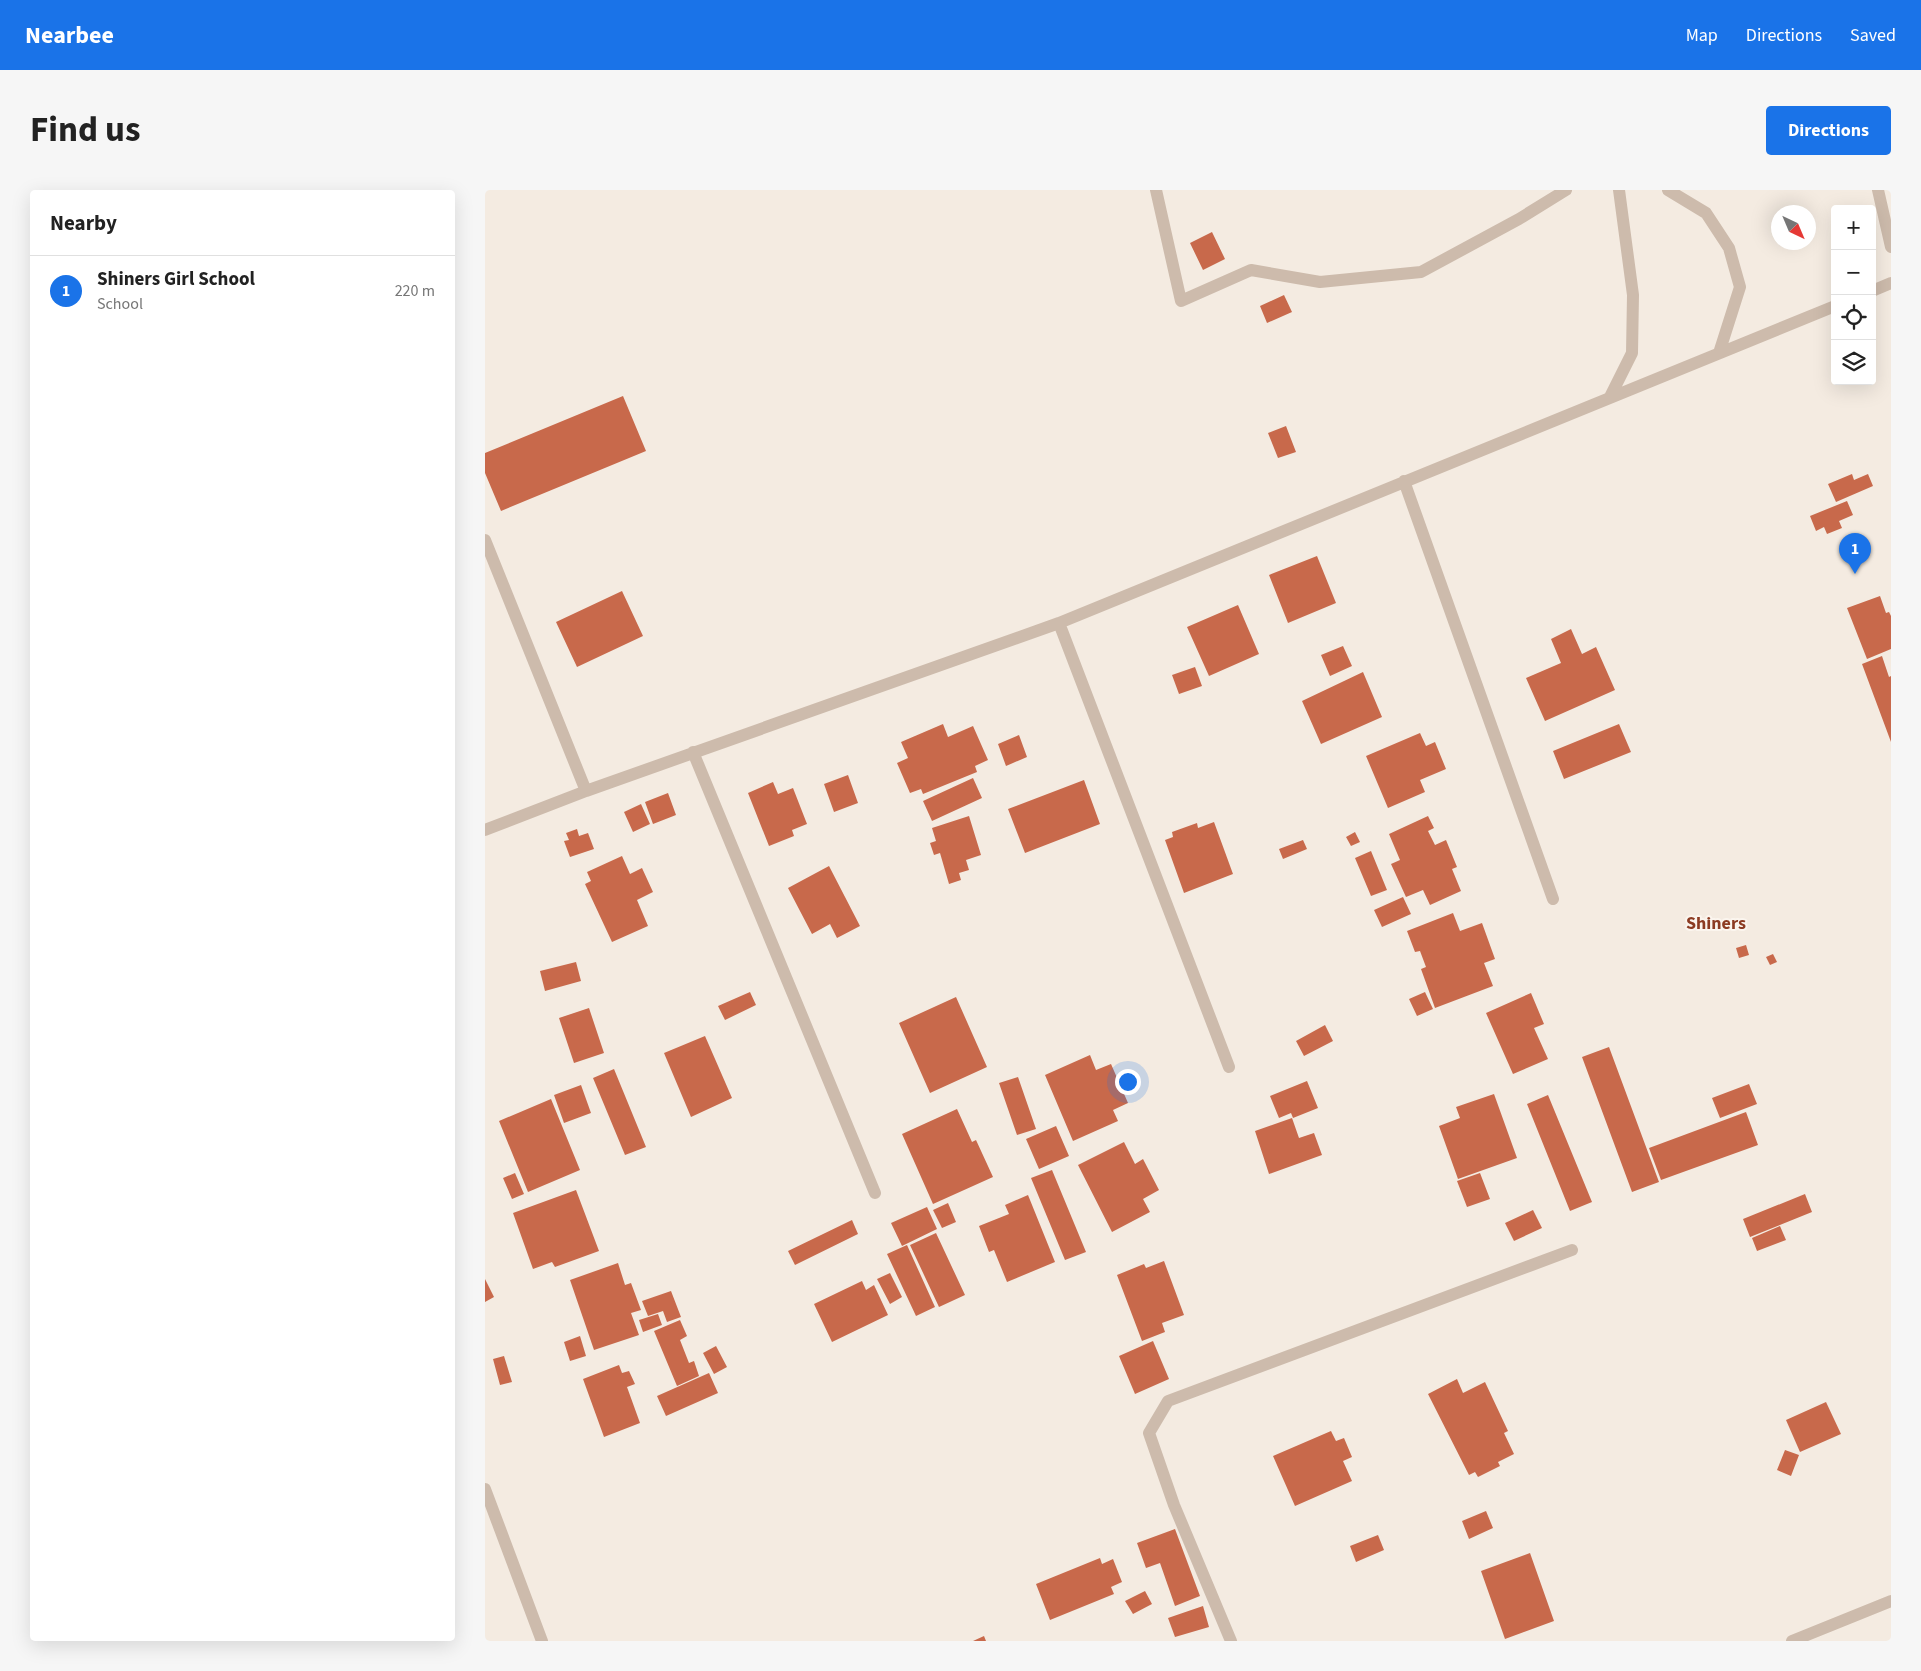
<!DOCTYPE html>
<meta charset="utf-8">
<style>
:root{--surface:#fff;--page:#f6f6f6;--text:#222;--muted:#767676;--line:#e0e0e0;--accent:#1a73e8}
body{margin:0;font-family:"Source Sans 3",sans-serif;background:var(--page);color:var(--text)}
.controls{position:absolute;right:15px;top:15px;display:grid;overflow:hidden;border-radius:5px;box-shadow:0 5px 20px #0002}
.controls button{width:45px;height:45px;display:grid;place-items:center;padding:0;border:0;border-bottom:1px solid var(--line);background:var(--surface);color:var(--text);font:25px sans-serif}
.compass{position:absolute;left:1286px;top:15px;width:45px;height:45px;border-radius:50%;background:var(--surface);box-shadow:0 5px 20px #0002;rotate:136deg}
.you{position:absolute;left:642px;top:891px;width:18px;height:18px;margin:-12px;border:4px solid #fff;border-radius:50%;background:#1a73e8;box-shadow:0 0 0 8px #1a73e833}
.badge{display:grid;place-items:center;width:32px;height:32px;border-radius:50%;background:var(--accent);color:#fff;font-size:16px;font-weight:700}
.pin{position:absolute;translate:-50% -41px;filter:drop-shadow(0 1px 2px #0008)}
.pin::after{content:'';position:absolute;top:26px;width:18px;height:15px;background:inherit;clip-path:polygon(0 0,100% 0,50% 100%)}
.list{margin:0;padding:0;list-style:none}
h2{display:flex;justify-content:space-between;align-items:center;height:65px;margin:0;padding:0 20px;font-size:21px}
h2 small{font-size:16px;font-weight:400;color:var(--muted)}
.list li{display:grid;grid-template-columns:32px 1fr auto;gap:15px;align-items:center;box-sizing:border-box;height:70px;padding:0 20px;border-top:1px solid var(--line)}
.list b{display:block;font-size:19px;white-space:nowrap}
.list p{margin:0;font-size:16px;white-space:nowrap;color:var(--muted)}
.list em{font-size:16px;font-style:normal;color:var(--muted)}
.icon{flex:none;width:28px;height:28px;fill:none;stroke:currentColor;stroke-width:2;stroke-linecap:round;stroke-linejoin:round}
.map{position:relative;flex:none;width:1406px;height:1451px;overflow:hidden;border-radius:5px}
header{display:flex;align-items:center;gap:30px;box-sizing:border-box;height:70px;padding:0 25px;background:var(--accent);color:#fff}
header strong{font-size:24px}
nav{display:flex;gap:28px;margin-inline-start:auto;font-size:18px}
.intro{display:flex;align-items:center;justify-content:space-between;box-sizing:border-box;height:120px;padding:0 30px}
h1{margin:0;font-size:35px}
.button{padding:12px 22px;border-radius:5px;background:var(--accent);color:#fff;font-size:18px;font-weight:700}
main{display:flex;gap:30px;padding:0 30px}
aside{flex:1;background:var(--surface);border-radius:5px;box-shadow:0 5px 20px #0002}
.map>svg:first-child{display:block}
</style>
<header>
<strong>Nearbee</strong>
<nav><a>Map</a><a>Directions</a><a>Saved</a></nav>
</header>
<div class="intro"><h1>Find us</h1><a class="button">Directions</a></div>
<main>
<aside>
<h2>Nearby<small></small></h2>
<ul class="list">
<li><span class="badge">1</span><div><b>Shiners Girl School</b><p>School</p></div><em>220 m</em></li>
</ul>
</aside>
<div class="map">
<svg width="1406" height="1451" viewBox="0 0 1406 1451">
<rect width="100%" height="100%" fill="#f4ebe1"/>
<!-- building -->
<path fill="#c8694b" d="M 727,42 L 740,69 L 718,80 L 705,53 Z
M 799,105 L 807,122 L 782,133 L 775,116 Z
M 138,206 L 161,261 L 16,321 L 0,283 L 0,263 Z
M 801,236 L 811,262 L 793,268 L 783,243 Z
M 1367,284 L 1369,290 L 1383,284 L 1388,296 L 1351,312 L 1343,294 Z
M 1362,311 L 1368,325 L 1354,331 L 1357,338 L 1342,344 L 1339,337 L 1331,341 L 1325,326 Z
M 832,366 L 851,413 L 803,433 L 784,385 Z
M 137,401 L 158,446 L 92,477 L 71,432 Z
M 1395,406 L 1401,423 L 1404,422 L 1406,426 L 1406,459 L 1382,469 L 1362,418 Z
M 753,415 L 774,464 L 724,486 L 702,437 Z
M 1086,439 L 1097,464 L 1111,457 L 1130,500 L 1060,531 L 1041,488 L 1076,473 L 1066,449 Z
M 858,456 L 867,476 L 845,486 L 836,465 Z
M 1397,466 L 1404,487 L 1406,486 L 1406,552 L 1377,474 Z
M 710,477 L 717,496 L 694,504 L 687,485 Z
M 878,482 L 897,527 L 836,554 L 817,511 Z
M 458,534 L 463,547 L 488,536 L 503,570 L 490,576 L 492,582 L 438,604 L 436,599 L 425,603 L 412,573 L 423,568 L 416,552 Z
M 1134,534 L 1146,562 L 1079,589 L 1068,561 Z
M 935,543 L 941,556 L 950,552 L 961,579 L 935,590 L 940,602 L 903,618 L 881,566 Z
M 534,545 L 542,567 L 521,576 L 513,554 Z
M 363,585 L 373,613 L 349,622 L 339,594 Z
M 488,588 L 497,608 L 447,631 L 438,611 Z
M 599,590 L 615,634 L 540,663 L 523,619 Z
M 288,592 L 293,604 L 308,598 L 322,634 L 307,640 L 309,646 L 284,656 L 263,603 Z
M 183,603 L 191,625 L 168,634 L 160,612 Z
M 156,614 L 165,634 L 148,642 L 139,622 Z
M 484,626 L 496,665 L 481,670 L 484,680 L 474,683 L 476,690 L 464,694 L 455,663 L 449,665 L 445,653 L 451,651 L 447,638 Z
M 943,626 L 949,638 L 943,641 L 950,655 L 961,650 L 972,677 L 967,679 L 976,701 L 945,715 L 938,700 L 921,707 L 906,674 L 915,670 L 904,644 Z
M 729,632 L 748,684 L 699,703 L 680,650 L 688,647 L 687,642 L 712,633 L 713,638 Z
M 92,639 L 94,646 L 103,643 L 109,659 L 85,667 L 79,651 L 84,650 L 81,643 Z
M 870,642 L 875,652 L 866,656 L 861,647 Z
M 818,650 L 822,659 L 798,669 L 794,659 Z
M 886,661 L 902,700 L 886,706 L 870,668 Z
M 137,666 L 145,684 L 157,678 L 168,702 L 152,710 L 163,736 L 127,752 L 100,694 L 106,691 L 102,682 Z
M 344,676 L 375,736 L 352,748 L 345,734 L 327,744 L 303,698 Z
M 918,707 L 926,724 L 897,737 L 889,720 Z
M 968,723 L 975,741 L 997,733 L 1010,769 L 999,773 L 1008,796 L 950,818 L 936,779 L 941,777 L 935,761 L 930,762 L 922,741 Z
M 1261,755 L 1264,765 L 1254,768 L 1251,758 Z
M 1288,764 L 1292,772 L 1285,775 L 1281,767 Z
M 91,772 L 96,791 L 60,801 L 55,781 Z
M 265,802 L 271,815 L 240,830 L 233,816 Z
M 940,802 L 948,819 L 932,826 L 924,809 Z
M 1046,803 L 1059,834 L 1049,838 L 1063,869 L 1028,884 L 1001,823 Z
M 471,807 L 502,877 L 445,903 L 414,833 Z
M 104,818 L 119,863 L 89,873 L 74,828 Z
M 840,835 L 848,851 L 819,866 L 811,851 Z
M 220,846 L 247,908 L 206,927 L 179,863 Z
M 1124,857 L 1174,992 L 1147,1002 L 1097,867 Z
M 605,865 L 611,880 L 626,874 L 643,913 L 628,920 L 633,931 L 588,951 L 560,885 Z
M 129,879 L 161,957 L 140,965 L 108,888 Z
M 533,887 L 551,939 L 532,945 L 514,893 Z
M 822,891 L 833,918 L 808,928 L 806,923 L 794,928 L 785,906 Z
M 1264,894 L 1272,914 L 1235,928 L 1227,908 Z
M 96,895 L 106,923 L 79,933 L 69,905 Z
M 1009,904 L 1032,968 L 973,989 L 954,936 L 975,928 L 971,917 Z
M 1063,905 L 1107,1012 L 1085,1021 L 1042,914 Z
M 66,909 L 95,980 L 43,1002 L 14,931 Z
M 472,919 L 487,952 L 491,950 L 508,987 L 448,1014 L 417,944 Z
M 1261,922 L 1273,955 L 1176,990 L 1164,958 Z
M 807,928 L 814,948 L 829,943 L 837,965 L 784,984 L 770,941 Z
M 571,936 L 584,966 L 554,979 L 541,949 Z
M 639,952 L 650,974 L 658,969 L 674,1000 L 658,1009 L 665,1022 L 627,1042 L 593,975 Z
M 567,980 L 601,1062 L 580,1070 L 546,988 Z
M 30,983 L 39,1004 L 27,1009 L 18,988 Z
M 995,983 L 1005,1009 L 982,1017 L 972,991 Z
M 91,1000 L 114,1061 L 70,1077 L 67,1072 L 48,1079 L 28,1023 Z
M 1320,1004 L 1327,1022 L 1265,1047 L 1258,1029 Z
M 543,1005 L 570,1072 L 522,1092 L 509,1060 L 504,1062 L 494,1036 L 524,1024 L 520,1015 Z
M 463,1013 L 471,1032 L 457,1038 L 448,1020 Z
M 442,1017 L 452,1039 L 417,1056 L 406,1033 Z
M 1048,1020 L 1057,1038 L 1029,1051 L 1020,1033 Z
M 367,1030 L 373,1044 L 310,1075 L 303,1061 Z
M 1295,1036 L 1301,1050 L 1272,1061 L 1267,1048 Z
M 451,1043 L 480,1105 L 454,1117 L 425,1055 Z
M 422,1055 L 450,1117 L 431,1126 L 402,1064 Z
M 679,1071 L 699,1125 L 677,1133 L 680,1142 L 657,1151 L 632,1085 L 659,1074 L 661,1078 Z
M 133,1073 L 140,1095 L 146,1093 L 156,1120 L 146,1123 L 154,1145 L 109,1160 L 85,1090 Z
M 405,1083 L 417,1107 L 405,1114 L 392,1089 Z
M 0,1089 L 9,1107 L 0,1112 Z
M 377,1091 L 381,1100 L 389,1095 L 403,1125 L 347,1152 L 329,1114 Z
M 186,1101 L 196,1127 L 182,1132 L 178,1121 L 163,1126 L 157,1111 Z
M 173,1124 L 177,1135 L 158,1142 L 154,1130 Z
M 195,1130 L 202,1146 L 195,1150 L 204,1173 L 209,1171 L 214,1186 L 192,1196 L 169,1141 Z
M 95,1146 L 101,1166 L 85,1171 L 79,1152 Z
M 668,1151 L 684,1189 L 650,1204 L 634,1166 Z
M 231,1156 L 242,1177 L 229,1184 L 218,1163 Z
M 19,1166 L 27,1192 L 15,1195 L 8,1169 Z
M 134,1175 L 137,1183 L 144,1181 L 150,1194 L 142,1197 L 155,1233 L 119,1247 L 98,1189 Z
M 224,1183 L 233,1203 L 181,1226 L 172,1206 Z
M 972,1189 L 978,1203 L 1000,1192 L 1023,1241 L 1019,1243 L 1029,1264 L 1013,1272 L 1015,1276 L 993,1287 L 990,1282 L 984,1285 L 943,1204 Z
M 1341,1212 L 1356,1244 L 1315,1262 L 1301,1230 Z
M 846,1241 L 851,1251 L 859,1248 L 867,1267 L 858,1271 L 867,1291 L 810,1316 L 788,1266 Z
M 1300,1260 L 1314,1265 L 1306,1286 L 1292,1280 Z
M 1001,1321 L 1008,1338 L 984,1349 L 977,1331 Z
M 690,1339 L 715,1406 L 690,1416 L 675,1373 L 661,1378 L 652,1353 Z
M 893,1345 L 899,1360 L 871,1372 L 865,1356 Z
M 1045,1363 L 1069,1431 L 1020,1449 L 996,1381 Z
M 615,1368 L 617,1374 L 628,1369 L 637,1392 L 626,1397 L 629,1404 L 565,1430 L 551,1394 Z
M 660,1401 L 667,1414 L 648,1424 L 640,1411 Z
M 718,1416 L 724,1437 L 690,1447 L 683,1428 Z
M 499,1446 L 501,1451 L 488,1451 Z"/>
<g fill="none" stroke-linecap="round" stroke-linejoin="round">
<!-- street -->
<path stroke="#cdbbac" stroke-width="12" d="M 671,0 L 696,111 L 766,80 L 835,92 L 936,82 L 1034,29 L 1081,0
M 1183,0 L 1221,23 L 1244,58 L 1255,97 L 1234,163
M 1393,0 L 1406,57
M 1387,101 L 1406,93
M 1125,207 L 1147,163 L 1148,105 L 1134,0
M 919,291 L 1068,709
M 0,350 L 101,601
M 574,433 L 744,877
M 208,562 L 390,1003
M 0,640 L 101,601 L 574,433 L 1350,116
M 0,1299 L 57,1451
M 746,1451 L 689,1315 L 664,1243 L 683,1211 L 1087,1060
M 1307,1451 L 1406,1411"/>
</g>
<g text-anchor="middle" dominant-baseline="central" stroke-width="4" stroke-linejoin="round" paint-order="stroke">
<!-- neighbourhood labels -->
<g font-size="18" font-weight="bold" fill="#8c3b22" stroke="#fbf5ee">
<text x="1231" y="733">Shiners</text>
</g>
</g>
</svg>
<div class="controls">
<button>+</button>
<button>−</button>
<button><svg class="icon" aria-label="locate" viewBox="0 0 24 24"><circle cx="12" cy="12" r="6"/><path d="M12 2v4M12 18v4M2 12h4M18 12h4"/></svg></button>
<button><svg class="icon" aria-label="layers" viewBox="0 0 24 24"><path d="M12 4l9 5-9 5-9-5zM3 14l9 5 9-5"/></svg></button>
</div>
<svg class="compass" viewBox="-18 -18 36 36"><path d="M0-13l5 13h-10z" fill="#e53935"/><path d="M0 13l5-13h-10z" fill="#767676"/></svg>
<div class="you"></div>
<div class="pin badge" style="left:1370px;top:384px">1</div>
</div>
</main>
